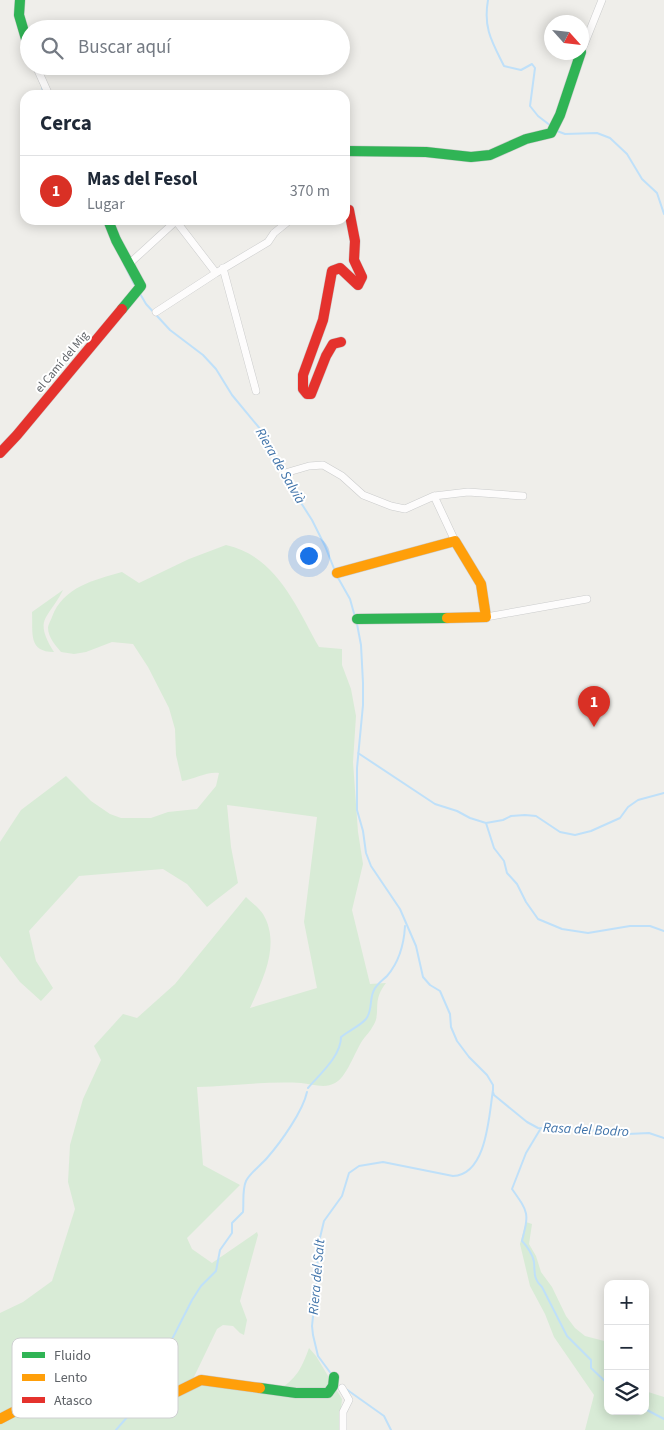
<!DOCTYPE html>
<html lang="es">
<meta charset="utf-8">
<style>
:root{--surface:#fff;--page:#f2f2f3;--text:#1f2937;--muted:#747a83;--line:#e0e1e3;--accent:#d93025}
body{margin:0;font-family:"Source Sans 3",sans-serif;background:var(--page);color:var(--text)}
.controls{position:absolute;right:15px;bottom:15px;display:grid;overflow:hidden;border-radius:10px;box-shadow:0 2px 12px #0003}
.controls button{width:45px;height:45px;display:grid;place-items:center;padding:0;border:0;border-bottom:1px solid var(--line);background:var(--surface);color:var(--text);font:25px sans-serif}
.compass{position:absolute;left:544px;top:15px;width:45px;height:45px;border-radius:50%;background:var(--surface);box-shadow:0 2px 12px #0003;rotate:117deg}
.you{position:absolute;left:308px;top:555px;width:18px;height:18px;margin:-12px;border:4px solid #fff;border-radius:50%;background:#1a73e8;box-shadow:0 0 0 8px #1a73e833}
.badge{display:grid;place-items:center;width:32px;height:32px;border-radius:50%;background:var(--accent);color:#fff;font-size:16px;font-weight:700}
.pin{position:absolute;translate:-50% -41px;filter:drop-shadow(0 1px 2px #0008)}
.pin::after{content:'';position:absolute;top:26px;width:18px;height:15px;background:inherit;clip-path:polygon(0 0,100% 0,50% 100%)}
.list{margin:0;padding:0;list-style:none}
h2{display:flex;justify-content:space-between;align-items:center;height:65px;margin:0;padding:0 20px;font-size:21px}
h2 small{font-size:16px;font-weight:400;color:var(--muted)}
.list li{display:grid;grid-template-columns:32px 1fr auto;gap:15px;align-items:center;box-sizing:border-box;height:70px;padding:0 20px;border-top:1px solid var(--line)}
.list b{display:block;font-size:19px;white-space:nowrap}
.list p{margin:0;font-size:16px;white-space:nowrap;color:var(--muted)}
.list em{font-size:16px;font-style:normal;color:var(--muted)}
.icon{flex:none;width:28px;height:28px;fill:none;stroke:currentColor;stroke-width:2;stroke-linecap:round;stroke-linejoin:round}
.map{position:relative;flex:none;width:664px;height:1430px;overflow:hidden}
.search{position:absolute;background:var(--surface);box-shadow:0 2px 12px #0003;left:20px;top:20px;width:330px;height:55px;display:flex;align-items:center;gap:12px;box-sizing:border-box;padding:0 18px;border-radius:28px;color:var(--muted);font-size:19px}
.panel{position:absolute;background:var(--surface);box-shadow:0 2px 12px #0003;left:20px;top:90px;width:330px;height:135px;border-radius:15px}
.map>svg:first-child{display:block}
</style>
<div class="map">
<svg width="664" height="1430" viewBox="0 0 664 1430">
<rect width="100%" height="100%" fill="#efeeea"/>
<!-- green -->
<path fill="#d8ebd6" d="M 226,545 C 276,556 296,606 319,647 L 342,649 L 342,665 L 351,689 L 356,716 L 353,762 L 358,832 L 363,864 L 352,910 L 370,984 L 386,983 C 371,1002 382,1012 373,1026 C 370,1032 365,1036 362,1041 C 355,1052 346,1078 335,1083 C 325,1089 312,1084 301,1083 C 267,1081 232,1086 197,1087 L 203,1165 L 240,1185 L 187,1238 L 192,1249 L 212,1263 L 257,1232 L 258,1235 L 240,1301 L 247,1320 L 244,1335 L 240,1333 L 233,1326 L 223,1325 L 217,1329 L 193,1379 L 282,1388 C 298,1376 302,1367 309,1348 L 316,1356 L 342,1399 L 339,1430 L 0,1430 L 0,1313 L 23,1302 L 52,1281 L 75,1209 L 68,1182 L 70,1145 L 83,1099 L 101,1060 L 94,1046 L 123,1014 L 137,1018 L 175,984 L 246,897 C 251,902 259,908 263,914 C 281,944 263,979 250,1008 L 317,988 L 304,922 L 317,817 L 227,805 L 231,847 L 238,883 L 207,907 L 187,884 L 163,869 L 79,876 L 29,931 L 36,961 L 53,988 L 41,1001 L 20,982 L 0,956 L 0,842 L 21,810 L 66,776 L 91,801 L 110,814 L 121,818 L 151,818 L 168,812 L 197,809 L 216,786 L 219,773 C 208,771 194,779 182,781 L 176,755 L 175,729 L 169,708 L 148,667 L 133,644 L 112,642 L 86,652 L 74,654 L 61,652 C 56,646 48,637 48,628 C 48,625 51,620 52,617 C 63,587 94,580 122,572 L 139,583 L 189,559 Z
M 63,590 C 48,620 33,618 54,652 C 28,652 33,633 32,612 Z
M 526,1222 L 532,1224 L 529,1244 L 536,1256 L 541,1272 L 552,1287 L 566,1316 L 575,1328 L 585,1336 L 608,1342 L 608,1411 L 645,1411 L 645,1391 L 664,1397 L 664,1430 L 585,1430 L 594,1395 L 554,1337 L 545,1314 L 530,1286 L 520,1244 Z"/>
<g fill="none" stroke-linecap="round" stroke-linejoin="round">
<!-- stream -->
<path stroke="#bfe0f9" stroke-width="2" d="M 488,0 C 483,28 492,42 504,66 L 521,70 L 532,64 L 535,68 L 530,106 L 538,116 L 551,126
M 42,88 L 45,95
M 557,131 L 565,134 L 597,133 L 610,138 L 627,154 L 642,179 L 657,193 L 664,214
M 124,264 L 134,284
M 139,292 L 146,304 L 170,330 L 203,355 L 216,369 L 232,395 L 261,430 L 287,481 L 312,520 L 325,546 L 335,571
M 337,576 L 350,599 L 355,617
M 358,753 L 435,804 L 457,811 L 470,818 L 486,823 L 503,820 L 511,816 L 525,815 L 536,816 L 560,832 L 575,835 L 591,831 L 620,818 L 628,807 L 638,800 L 664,793
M 486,823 L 494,848 L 504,861 L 507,873 L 517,884 L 526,902 L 538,919 L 562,929 L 588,933 L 630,926 L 650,926 L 664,931
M 308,1088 C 320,1074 341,1056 341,1037 C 348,1031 360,1026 366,1019 C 373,1010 369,999 374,990 C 377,984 383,980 387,976 C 400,961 404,944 405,926
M 493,1092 L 494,1095 L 527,1122 L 538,1128 L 587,1130 L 628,1134 L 649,1133 L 664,1138
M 541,1128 L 526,1153 L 512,1189 C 529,1213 529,1213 522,1241 C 527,1246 533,1255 534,1262 C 535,1272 533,1279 542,1287 L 567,1336 L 591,1360 L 591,1368 L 608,1384
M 332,1375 L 318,1356 L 313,1335 L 312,1326 L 317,1278 L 318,1246 L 324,1221 L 342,1196 L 349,1173 L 359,1166 L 383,1162 L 453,1176 C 487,1175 489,1115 493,1090 L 493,1085 L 487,1075 L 469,1057 L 457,1041 L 451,1027 L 450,1014 L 440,991 L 430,985 L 423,977 L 416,946 L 400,909 L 371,866 L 366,853 L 363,831 L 357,810 L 357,768 L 363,705 L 363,683 L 361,645 L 357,624
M 346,1389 L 384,1416 L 391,1430
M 131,1406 L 165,1353 L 192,1300 L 201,1286 L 216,1271 L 220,1250 L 232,1233 L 232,1223 L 243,1212 C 244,1202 242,1190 246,1181 C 250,1173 261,1165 267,1158 C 281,1142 303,1111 307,1092
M 645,1409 L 664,1419
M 116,1430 L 129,1415"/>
<defs>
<path id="street" d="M 582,50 L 602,0
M 36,66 L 49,95
M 176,221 L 216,273
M 130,263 L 177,220
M 223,268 L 256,391
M 156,312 L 216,273 L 268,242 L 274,233 L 290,220
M 285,473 L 309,466 L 323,465 L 342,476 L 363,495 L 391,506 L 405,509 L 434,496 L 468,492 L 523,496
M 434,496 L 455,541
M 486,617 L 587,599
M 342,1388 L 349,1400 L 343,1412 L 343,1430"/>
<path id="fast" d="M 20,0 L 19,15 L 29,49
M 345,151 L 426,152 L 471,157 L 490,155 L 526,139 L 551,133 L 560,115 L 581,52
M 108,220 L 116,240 L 141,286 L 122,309
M 357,619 L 447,618
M 260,1388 L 296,1393 L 328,1393 L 333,1386 L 334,1377"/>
<path id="slow" d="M 337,573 L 455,541 L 481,584 L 486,617 L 447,618
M 0,1419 L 21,1408 L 37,1405 L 140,1410 L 201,1380 L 260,1388"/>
<path id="jam" d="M 341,342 L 333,344 L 326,356 L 311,394 L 307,394 L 303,389 L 303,375 L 323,320 L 332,271 L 340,268 L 358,285 L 362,277 L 354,260 L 355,241 L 349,210 L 345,210
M 0,453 L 17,435 L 122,309"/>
</defs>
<!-- street casing -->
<use href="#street" stroke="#cbcccc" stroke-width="8"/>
<!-- fast casing -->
<use href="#fast" stroke="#cacacb" stroke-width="11"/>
<!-- slow casing -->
<use href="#slow" stroke="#cacacb" stroke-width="11"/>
<!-- jam casing -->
<use href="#jam" stroke="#cacacb" stroke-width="11"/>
<!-- street -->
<use href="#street" stroke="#fdfcfc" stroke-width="7"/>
<!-- fast -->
<use href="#fast" stroke="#30b455" stroke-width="10"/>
<!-- slow -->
<use href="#slow" stroke="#ff9f0a" stroke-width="10"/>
<!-- jam -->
<use href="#jam" stroke="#e5322d" stroke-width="10"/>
</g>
<g text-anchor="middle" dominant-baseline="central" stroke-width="4" stroke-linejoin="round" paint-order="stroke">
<!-- street labels -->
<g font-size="12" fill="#5f6368" stroke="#fff">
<text transform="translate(62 362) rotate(-50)">el Camí del Mig</text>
</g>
<!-- water labels -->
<g font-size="14" font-style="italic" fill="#4174aa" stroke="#fff">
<text transform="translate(280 466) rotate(60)">Riera de Salvià</text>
<text transform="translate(586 1130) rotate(3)">Rasa del Bodro</text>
<text transform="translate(317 1277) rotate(-85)">Riera del Salt</text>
</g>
</g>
<!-- legend -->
<rect x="12" y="1338" width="166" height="80" rx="8" fill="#fff" stroke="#cfd0d2" stroke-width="1"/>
<rect x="22" y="1352" width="23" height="6" fill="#30b455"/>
<rect x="22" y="1374" width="23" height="7" fill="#ff9f0a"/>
<rect x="22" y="1397" width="23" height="6" fill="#e5322d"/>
<g font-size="14" fill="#5f6368">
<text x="54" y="1360">Fluido</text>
<text x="54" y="1382">Lento</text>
<text x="54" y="1405">Atasco</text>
</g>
</svg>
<div class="controls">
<button>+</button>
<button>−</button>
<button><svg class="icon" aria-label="layers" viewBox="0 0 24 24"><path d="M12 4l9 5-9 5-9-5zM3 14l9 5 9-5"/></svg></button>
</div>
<svg class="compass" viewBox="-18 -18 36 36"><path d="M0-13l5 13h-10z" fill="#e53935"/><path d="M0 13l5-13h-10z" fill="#747a83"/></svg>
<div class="you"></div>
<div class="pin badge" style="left:594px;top:727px">1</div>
<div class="search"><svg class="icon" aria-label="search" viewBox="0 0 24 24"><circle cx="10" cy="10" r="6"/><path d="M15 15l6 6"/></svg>Buscar aquí</div>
<section class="panel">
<h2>Cerca<small></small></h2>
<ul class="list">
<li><span class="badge">1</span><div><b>Mas del Fesol</b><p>Lugar</p></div><em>370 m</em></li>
</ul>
</section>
</div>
